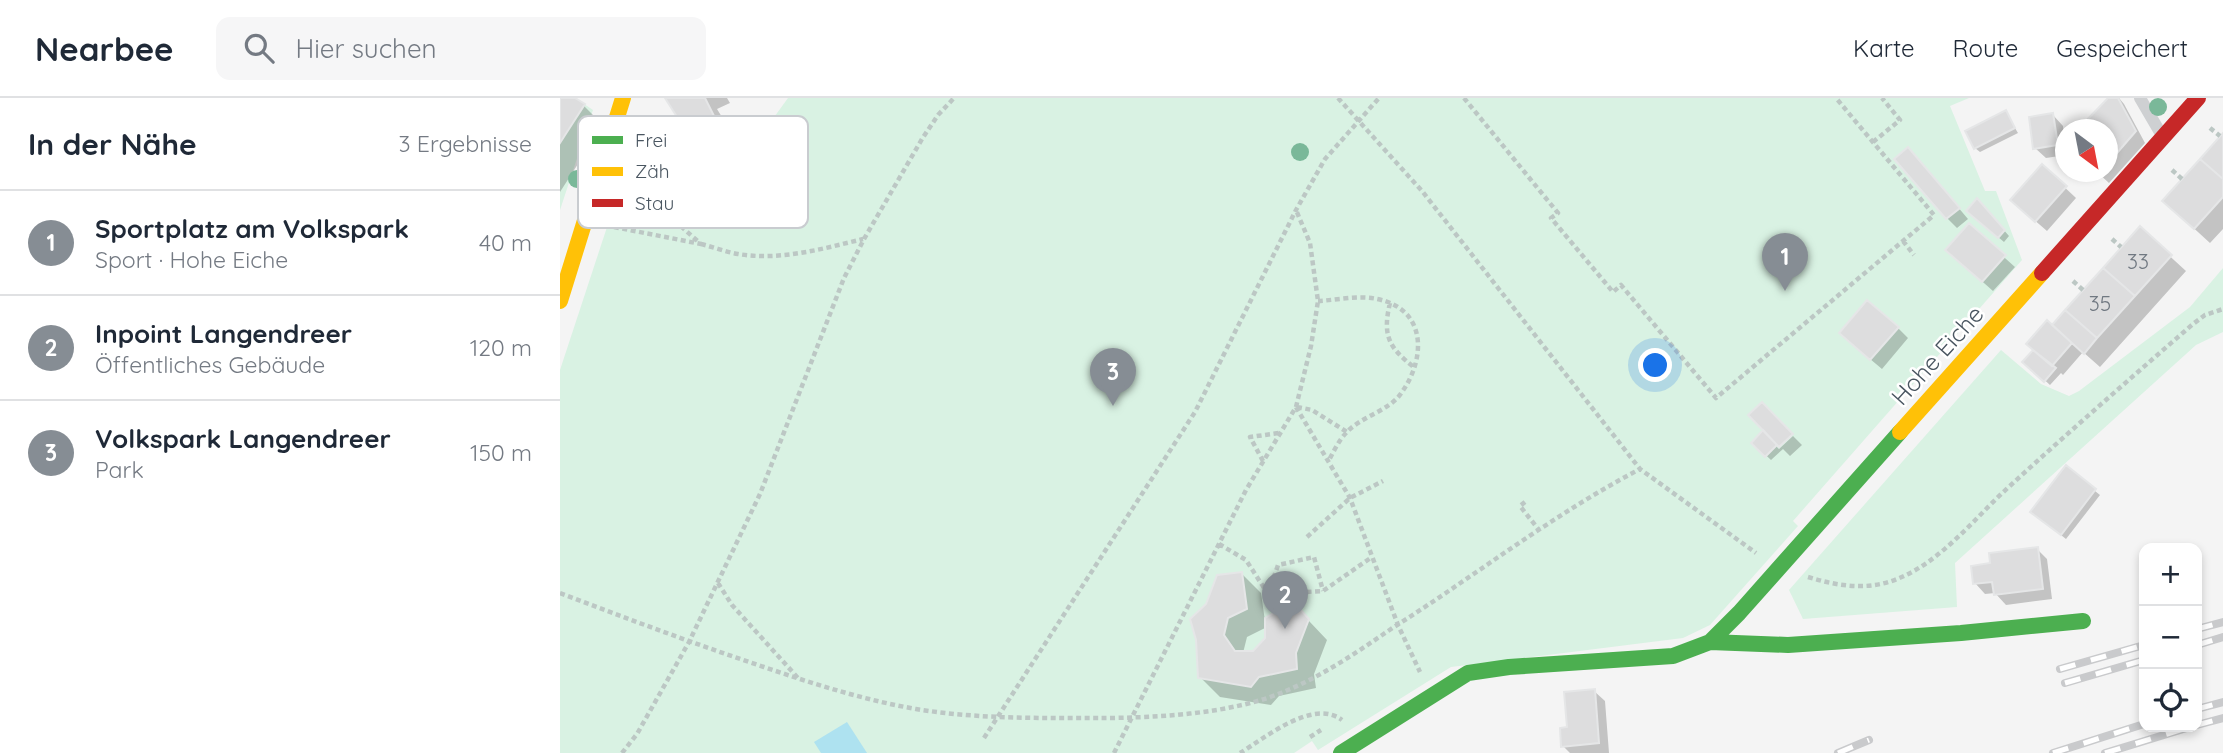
<!DOCTYPE html>
<html lang="de">
<meta charset="utf-8">
<style>
:root{--surface:#fff;--page:#f6f6f7;--text:#1f2937;--muted:#747a83;--line:#e0e1e3;--accent:#868d94}
body{margin:0;font-family:Quicksand,sans-serif;background:var(--page);color:var(--text)}
.controls{position:absolute;right:21px;bottom:21px;display:grid;overflow:hidden;border-radius:14px;box-shadow:0 4px 10px #0003}
.controls button{width:63px;height:63px;display:grid;place-items:center;padding:0;border:0;border-bottom:2px solid var(--line);background:var(--surface);color:var(--text);font:35px sans-serif}
.compass{position:absolute;left:1495px;top:21px;width:63px;height:63px;border-radius:50%;background:var(--surface);box-shadow:0 4px 10px #0003;rotate:148deg}
.you{position:absolute;left:1096px;top:268px;width:24px;height:24px;margin:-18px;border:5px solid #fff;border-radius:50%;background:#1a73e8;box-shadow:0 0 0 10px #1a73e833}
.badge{display:grid;place-items:center;width:46px;height:46px;border-radius:50%;background:var(--accent);color:#fff;font-size:23px;font-weight:700}
.pin{position:absolute;translate:-50% -58px;filter:drop-shadow(0 2px 4px #0008)}
.pin::after{content:'';position:absolute;top:37px;width:24px;height:21px;background:inherit;clip-path:polygon(0 0,100% 0,50% 100%)}
.list{margin:0;padding:0;list-style:none}
h2{display:flex;justify-content:space-between;align-items:center;height:91px;margin:0;padding:0 28px;font-size:30px}
h2 small{font-size:23px;font-weight:400;color:var(--muted)}
.list li{display:grid;grid-template-columns:46px 1fr auto;gap:21px;align-items:center;box-sizing:border-box;height:105px;padding:0 28px;border-top:2px solid var(--line)}
.list b{display:block;font-size:26px;white-space:nowrap}
.list p{margin:0;font-size:23px;white-space:nowrap;color:var(--muted)}
.list em{font-size:23px;font-style:normal;color:var(--muted)}
.icon{flex:none;width:38px;height:38px;fill:none;stroke:currentColor;stroke-width:2;stroke-linecap:round;stroke-linejoin:round}
.map{position:relative;flex:none;width:1663px;height:655px;overflow:hidden}
header{display:flex;align-items:center;gap:42px;box-sizing:border-box;height:98px;padding:0 35px;background:var(--surface);border-bottom:2px solid var(--line)}
header strong{font-size:33px}
nav{display:flex;gap:38px;margin-inline-start:auto;font-size:24px}
.search{width:490px;height:63px;background:var(--page);display:flex;align-items:center;gap:18px;box-sizing:border-box;padding:0 24px;border-radius:14px;color:var(--muted);font-size:26px}
main{display:flex}
aside{flex:1;background:var(--surface)}
.map>svg:first-child{display:block}
</style>
<header>
<strong>Nearbee</strong>
<div class="search"><svg class="icon" aria-label="search" viewBox="0 0 24 24"><circle cx="10" cy="10" r="6"/><path d="M15 15l6 6"/></svg>Hier suchen</div>
<nav><a>Karte</a><a>Route</a><a>Gespeichert</a></nav>
</header>
<main>
<aside>
<h2>In der Nähe<small>3 Ergebnisse</small></h2>
<ul class="list">
<li><span class="badge">1</span><div><b>Sportplatz am Volkspark</b><p>Sport · Hohe Eiche</p></div><em>40 m</em></li>
<li><span class="badge">2</span><div><b>Inpoint Langendreer</b><p>Öffentliches Gebäude</p></div><em>120 m</em></li>
<li><span class="badge">3</span><div><b>Volkspark Langendreer</b><p>Park</p></div><em>150 m</em></li>
</ul>
</aside>
<div class="map">
<svg width="1663" height="655" viewBox="0 0 1663 655">
<rect width="100%" height="100%" fill="#f4f4f4"/>
<!-- green -->
<path fill="#d9f2e3" d="M 0,0 L 15,0 L 33,12 L 0,112 Z
M 228,0 L 1409,0 L 1390,8 L 1425,93 L 1436,93 L 1462,162 L 1233,423 L 1238,428 L 1150,527 L 1123,540 L 891,569 L 758,652 L 752,643 L 734,655 L 0,655 L 0,272 L 74,47 L 78,38 L 158,96 Z
M 1663,170 L 1663,234 L 1636,247 L 1395,465 L 1397,509 L 1243,521 L 1229,492 L 1441,252 L 1481,286 L 1509,298 L 1519,293 L 1630,209 Z"/>
<!-- water -->
<path fill="#aee2f0" d="M 287,624 L 307,655 L 261,655 L 254,644 Z"/>
<!-- shadow -->
<path fill="#0003" fill-rule="evenodd" d="M 0,0 L 11,0 L 24,8 L 43,27 L 0,94 Z
M 107,0 L 167,0 L 170,5 L 157,11 L 184,55 L 177,59 L 185,73 L 158,87 L 146,76 L 131,61 L 125,30 Z
M 1550,0 L 1559,0 L 1564,6 L 1585,45 L 1549,85 L 1537,74 L 1548,74 L 1548,32 L 1521,32 Z
M 1446,15 L 1458,35 L 1420,54 L 1415,50 Z
M 1493,17 L 1503,28 L 1506,57 L 1486,60 L 1475,50 Z
M 1663,37 L 1663,131 L 1650,145 L 1604,103 Z
M 1358,62 L 1408,121 L 1397,130 L 1387,120 Z
M 1482,68 L 1516,100 L 1487,133 L 1463,112 Z
M 1422,107 L 1449,138 L 1444,144 L 1413,118 Z
M 1409,128 L 1455,169 L 1433,193 L 1398,162 Z
M 1580,131 L 1626,173 L 1540,269 L 1523,254 L 1503,277 L 1501,275 L 1490,287 L 1465,264 Z
M 1338,230 L 1348,240 L 1322,271 L 1291,245 Z
M 1230,335 L 1216,348 L 1219,351 L 1233,338 L 1242,347 L 1230,358 L 1223,351 L 1211,362 L 1193,345 Z
M 1506,370 L 1540,397 L 1506,441 L 1477,418 Z
M 1477,451 L 1487,461 L 1492,501 L 1446,507 L 1435,495 L 1425,496 L 1415,485 L 1432,467 Z
M 681,475 L 701,495 L 705,523 L 732,505 L 767,542 L 754,576 L 756,590 L 719,598 L 711,607 L 660,599 L 640,579 ZM 707,529 L 707,540 L 694,555 L 683,555 L 687,539 Z
M 1034,593 L 1045,603 L 1049,655 L 1010,655 L 1003,648 Z"/>
<!-- building -->
<path fill="#ddddde" stroke="#e5e6e7" stroke-width="2" d="M 0,0 L 15,0 L 25,6 L 0,45 Z
M 105,0 L 145,0 L 156,22 L 159,20 L 170,40 L 163,43 L 171,57 L 142,72 L 135,59 L 129,62 L 119,42 L 124,39 L 124,30 Z
M 1548,0 L 1558,0 L 1576,33 L 1557,55 L 1548,47 L 1548,32 L 1526,32 L 1521,28 Z
M 1446,12 L 1455,30 L 1414,51 L 1405,33 Z
M 1493,15 L 1498,47 L 1473,51 L 1469,19 Z
M 1663,35 L 1663,81 L 1640,61 Z
M 1548,47 L 1557,55 L 1548,65 Z
M 1348,49 L 1400,110 L 1386,121 L 1334,61 Z
M 1640,61 L 1663,81 L 1663,99 L 1634,131 L 1602,103 Z
M 1482,66 L 1507,88 L 1475,124 L 1450,102 Z
M 1417,100 L 1445,132 L 1438,140 L 1406,113 Z
M 1409,125 L 1446,157 L 1422,184 L 1385,152 Z
M 1580,128 L 1612,157 L 1575,198 L 1543,170 Z
M 1543,170 L 1575,198 L 1537,240 L 1505,212 Z
M 1307,202 L 1339,229 L 1310,262 L 1279,235 Z
M 1505,212 L 1537,240 L 1524,256 L 1492,227 Z
M 1487,222 L 1512,245 L 1492,268 L 1466,246 Z
M 1473,252 L 1496,270 L 1484,284 L 1462,264 Z
M 1202,304 L 1233,336 L 1219,349 L 1188,317 Z
M 1203,332 L 1217,347 L 1205,359 L 1191,345 Z
M 1506,367 L 1536,391 L 1501,437 L 1470,414 Z
M 1478,449 L 1483,491 L 1434,497 L 1432,484 L 1413,486 L 1411,468 L 1430,465 L 1429,455 Z
M 682,474 L 687,511 L 668,520 L 664,537 L 675,553 L 693,553 L 705,540 L 705,520 L 733,503 L 749,521 L 736,555 L 737,571 L 699,579 L 691,589 L 638,580 L 636,542 L 630,521 L 646,506 L 657,477 Z
M 1035,591 L 1039,645 L 1001,649 L 1000,630 L 1007,629 L 1004,594 Z"/>
<g fill="none" stroke-linecap="round" stroke-linejoin="round">
<!-- path -->
<path stroke="#bcc7c4" stroke-width="4.5" stroke-dasharray="5 3.5" stroke-linecap="butt" d="M 778,0 L 862,93 L 1080,371 L 1196,455
M 904,0 L 998,115 L 991,120 L 1053,194 L 1061,187 L 1156,300 L 1374,117 L 1276,0
M 1650,30 L 1660,38
M 1313,44 L 1340,22 L 1322,0
M 1612,72 L 1622,81
M 54,129 L 141,146 C 114,123 90,99 72,67
M 1552,141 L 1561,149
M 1343,143 L 1354,157
M 141,146 C 153,149 166,154 178,156 C 220,163 262,151 303,141
M 1513,183 L 1523,192
M 758,203 C 777,202 799,197 817,201 C 867,211 866,260 842,294 C 830,313 801,318 786,335 C 779,342 774,353 769,362
M 830,205 C 822,238 829,250 855,270
M 736,309 L 790,400 L 838,527 L 860,574
M 737,309 L 752,312 L 787,334
M 703,363 L 690,339 L 719,335
M 965,404 L 960,408 L 979,432
M 747,439 L 790,400 L 823,383
M 659,446 L 686,462 L 708,496 L 763,493 L 812,459
M 1248,479 C 1277,488 1308,493 1337,481 C 1383,463 1416,418 1452,386 C 1511,332 1572,279 1633,226 L 1645,217 L 1663,211
M 158,485 L 172,507 L 238,580
M 0,495 C 68,521 135,546 204,569 C 254,586 304,602 356,611 C 417,621 477,620 538,620 C 596,620 675,616 728,592 C 766,576 800,552 834,529 C 916,477 994,416 1080,371
M 708,496 L 718,467 L 754,459 L 763,493
M 750,639 L 761,632
M 424,640 L 635,314 L 736,112 L 765,61 L 819,0
M 62,655 L 77,636 L 129,544 L 200,396 L 284,180 L 304,141 L 362,41 L 378,17 L 394,0
M 554,655 L 686,392 L 736,309 L 751,248 L 758,203 L 750,145 L 736,112
M 680,655 C 705,640 753,600 782,622"/>
<!-- lane -->
<path stroke="#ced0d2" stroke-width="12" d="M 1580,0 L 1601,36"/>
<!-- fast -->
<path stroke="#4caf50" stroke-width="16" d="M 1150,544 L 1228,547 L 1401,535 L 1523,523
M 781,655 L 908,575 L 949,569 L 1113,558 L 1150,544 L 1179,515 L 1340,334"/>
<!-- slow -->
<path stroke="#ffc107" stroke-width="16" d="M 0,203 L 63,0
M 1340,334 L 1482,175"/>
<!-- jam -->
<path stroke="#c62828" stroke-width="16" d="M 1482,175 L 1638,0"/>
<defs>
<path id="rail" d="M 1637,531 L 1663,524
M 1637,547 L 1663,539
M 1500,571 L 1584,547
M 1505,585 L 1584,562
M 1637,611 L 1663,604
M 1637,627 L 1663,620
M 1278,655 L 1309,642
M 1493,655 L 1584,626
M 1545,655 L 1630,629"/>
</defs>
<!-- rail casing -->
<use href="#rail" stroke="#c9cacc" stroke-width="8"/>
<!-- rail -->
<use href="#rail" stroke="#fff" stroke-width="5" stroke-dasharray="16" stroke-linecap="butt"/>
</g>
<!-- trees -->
<g fill="#7ab899">
<circle cx="1598" cy="9" r="9"/>
<circle cx="740" cy="54" r="9"/>
<circle cx="17" cy="81" r="9"/>
</g>
<g text-anchor="middle" dominant-baseline="central" stroke-width="5" stroke-linejoin="round" paint-order="stroke">
<!-- number labels -->
<g font-size="21" fill="#707881">
<text x="1578" y="163">33</text>
<text x="1540" y="205">35</text>
</g>
<!-- street labels -->
<g font-size="24" fill="#4a5661" stroke="#fff">
<text transform="translate(1377 257) rotate(-48)">Hohe Eiche</text>
</g>
</g>
<!-- legend -->
<rect x="18" y="18" width="230" height="112" rx="10" fill="#fff" stroke="#c9ccd0" stroke-width="2"/>
<rect x="32" y="38" width="31" height="8" fill="#4caf50"/>
<rect x="32" y="69" width="31" height="9" fill="#ffc107"/>
<rect x="32" y="101" width="31" height="8" fill="#c62828"/>
<g font-size="19" fill="#4a5661">
<text x="75" y="49">Frei</text>
<text x="75" y="80">Zäh</text>
<text x="75" y="112">Stau</text>
</g>
</svg>
<div class="controls">
<button>+</button>
<button>−</button>
<button><svg class="icon" aria-label="locate" viewBox="0 0 24 24"><circle cx="12" cy="12" r="6"/><path d="M12 2v4M12 18v4M2 12h4M18 12h4"/></svg></button>
</div>
<svg class="compass" viewBox="-18 -18 36 36"><path d="M0-13l5 13h-10z" fill="#e53935"/><path d="M0 13l5-13h-10z" fill="#747a83"/></svg>
<div class="you"></div>
<div class="pin badge" style="left:1225px;top:193px">1</div>
<div class="pin badge" style="left:725px;top:531px">2</div>
<div class="pin badge" style="left:553px;top:308px">3</div>
</div>
</main>
